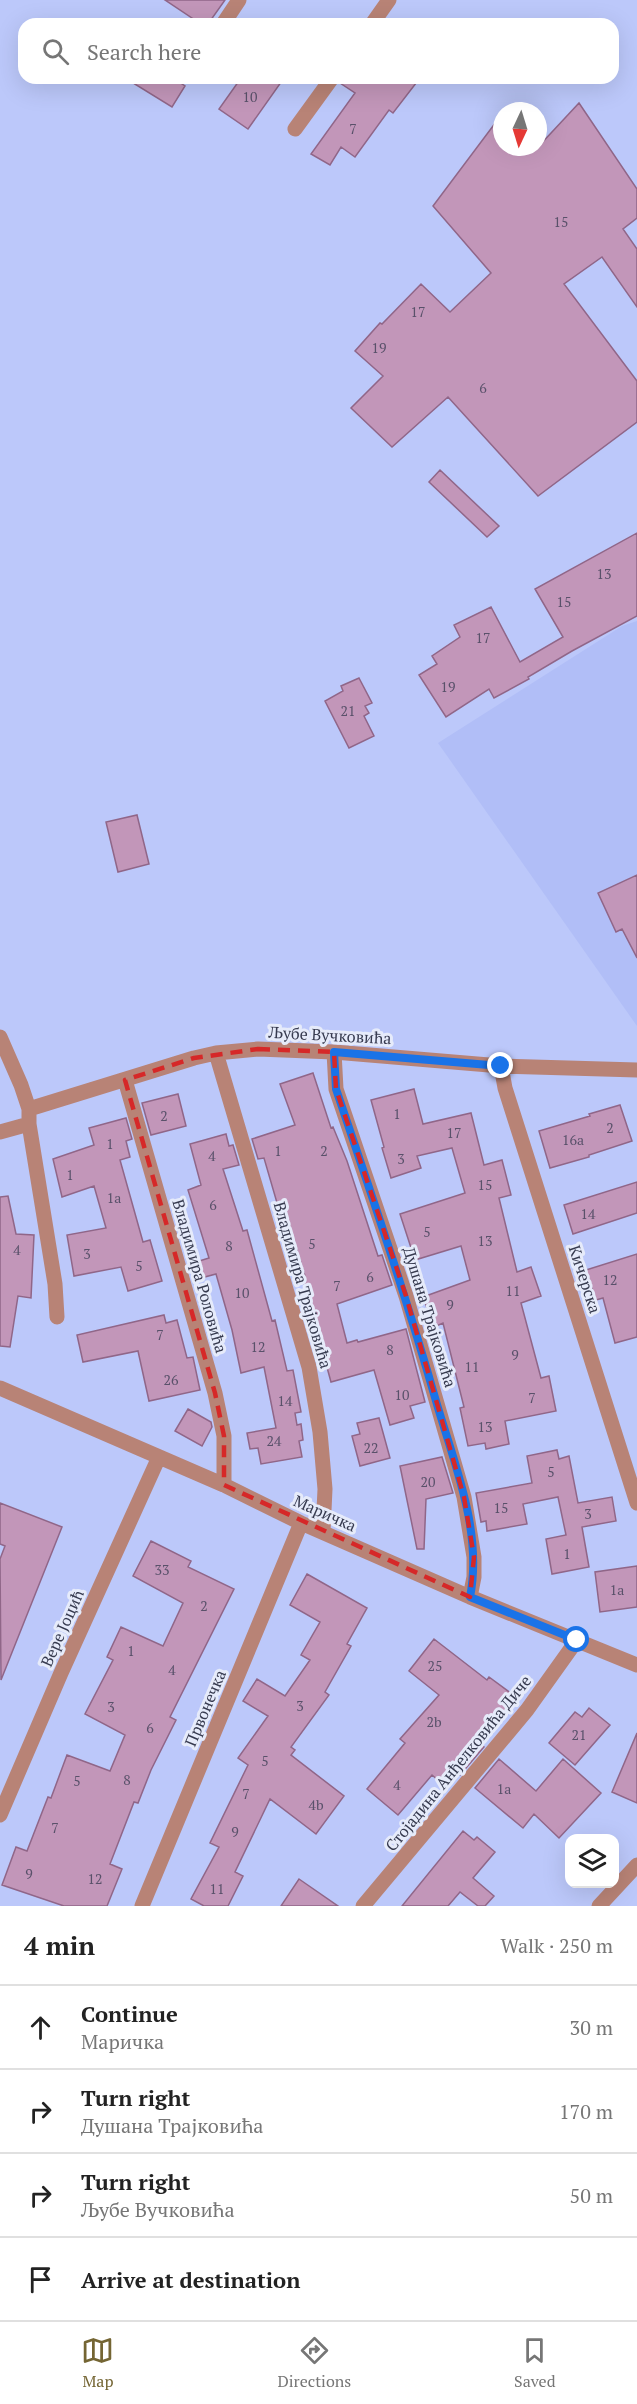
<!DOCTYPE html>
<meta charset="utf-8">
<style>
:root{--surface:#fff;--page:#f6f6f6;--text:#222;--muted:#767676;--line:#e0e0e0;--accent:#746533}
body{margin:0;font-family:"PT Serif",serif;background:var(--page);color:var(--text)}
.controls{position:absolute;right:18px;bottom:18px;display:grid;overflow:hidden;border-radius:12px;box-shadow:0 6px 24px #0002}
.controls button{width:54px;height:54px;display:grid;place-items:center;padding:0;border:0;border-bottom:2px solid var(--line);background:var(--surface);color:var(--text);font:30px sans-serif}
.compass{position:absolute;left:493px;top:102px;width:54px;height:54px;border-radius:50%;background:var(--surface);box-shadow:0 6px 24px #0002;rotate:184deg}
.stop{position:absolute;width:18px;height:18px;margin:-14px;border:4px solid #1a73e8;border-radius:50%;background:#fff}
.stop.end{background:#1a73e8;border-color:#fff;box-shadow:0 2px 6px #0008}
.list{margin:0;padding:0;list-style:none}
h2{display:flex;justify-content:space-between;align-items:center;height:78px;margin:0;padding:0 24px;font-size:26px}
h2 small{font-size:20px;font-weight:400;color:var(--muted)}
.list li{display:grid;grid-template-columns:39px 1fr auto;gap:18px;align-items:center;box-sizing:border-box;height:84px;padding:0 24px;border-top:2px solid var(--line)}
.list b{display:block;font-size:22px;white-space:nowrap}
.list p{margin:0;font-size:20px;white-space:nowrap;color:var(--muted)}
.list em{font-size:20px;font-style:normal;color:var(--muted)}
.icon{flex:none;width:33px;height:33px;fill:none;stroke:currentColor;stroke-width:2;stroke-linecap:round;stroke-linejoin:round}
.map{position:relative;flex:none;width:637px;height:1906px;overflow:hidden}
.search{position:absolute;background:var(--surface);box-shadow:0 6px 24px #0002;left:18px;right:18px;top:18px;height:66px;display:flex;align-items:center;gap:15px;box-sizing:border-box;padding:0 21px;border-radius:18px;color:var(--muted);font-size:22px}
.sheet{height:414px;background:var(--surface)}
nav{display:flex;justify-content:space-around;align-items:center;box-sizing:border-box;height:84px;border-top:2px solid var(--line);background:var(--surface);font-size:16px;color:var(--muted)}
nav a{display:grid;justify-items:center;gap:3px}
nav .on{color:var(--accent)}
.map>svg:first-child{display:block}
</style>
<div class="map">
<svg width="637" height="1906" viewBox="0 0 637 1906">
<rect width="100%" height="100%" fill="#bcc8fa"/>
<!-- built -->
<path fill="#b1bef7" d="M 637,621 L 637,1026 L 438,743 L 622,626 Z"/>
<!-- building -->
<path fill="#c296b9" stroke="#906688" stroke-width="1.5" d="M 165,0 L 225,0 L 208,24 L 201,24 Z
M 125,78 L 173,78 L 185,86 L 172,107 Z
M 241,78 L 284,78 L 248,129 L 219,109 Z
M 342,78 L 420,78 L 393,113 L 389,110 L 355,157 L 341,147 L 330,165 L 311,154 L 355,93 L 340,83 Z
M 579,103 L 637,189 L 637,218 L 623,229 L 637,249 L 637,307 L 602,257 L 564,284 L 637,381 L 637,422 L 538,496 L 448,397 L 392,447 L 351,408 L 383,376 L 355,351 L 380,323 L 382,324 L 421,284 L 450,312 L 491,273 L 433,206 L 502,114 L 502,147 L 538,147 Z
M 440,470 L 499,526 L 487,537 L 429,482 Z
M 637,533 L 637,616 L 572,651 L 528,677 L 529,679 L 494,698 L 489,689 L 446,717 L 419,675 L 437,664 L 432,656 L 460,637 L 454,625 L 491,607 L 520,662 L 563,637 L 535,589 Z
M 359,678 L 372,703 L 365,706 L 369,713 L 364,716 L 374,736 L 349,748 L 325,701 L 343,691 L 341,686 Z
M 137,815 L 149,864 L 118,872 L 106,822 Z
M 637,875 L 637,958 L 622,929 L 616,932 L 598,893 Z
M 313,1073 L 331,1128 L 333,1127 L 347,1161 L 378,1256 L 382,1255 L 392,1285 L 337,1304 L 347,1343 L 357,1340 L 358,1342 L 406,1329 L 425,1402 L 410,1406 L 414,1418 L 390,1425 L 374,1370 L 331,1382 L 302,1276 L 305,1276 L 287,1218 L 282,1220 L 264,1158 L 258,1159 L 252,1139 L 295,1125 L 280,1084 Z
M 414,1089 L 423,1124 L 471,1113 L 484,1165 L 502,1160 L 511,1195 L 499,1198 L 517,1272 L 531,1267 L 541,1296 L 521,1303 L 541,1378 L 549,1376 L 556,1411 L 505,1421 L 509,1444 L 486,1449 L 485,1443 L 468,1446 L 460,1408 L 464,1407 L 443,1323 L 434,1327 L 423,1297 L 470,1280 L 461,1246 L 415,1260 L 400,1214 L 465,1193 L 452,1148 L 417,1156 L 421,1168 L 391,1178 L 382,1148 L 384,1147 L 371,1100 Z
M 178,1094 L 186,1126 L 151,1135 L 142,1103 Z
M 620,1105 L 632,1141 L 589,1155 L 589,1157 L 550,1168 L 539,1131 L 590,1116 L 589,1114 Z
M 126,1118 L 132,1139 L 126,1141 L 130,1157 L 120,1160 L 143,1242 L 150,1240 L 162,1281 L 128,1291 L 121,1267 L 74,1276 L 67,1235 L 106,1228 L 94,1186 L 62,1197 L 53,1159 L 94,1145 L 89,1128 Z
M 226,1134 L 229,1146 L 233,1145 L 239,1165 L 223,1169 L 243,1231 L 247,1230 L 272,1321 L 275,1320 L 287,1371 L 293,1370 L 301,1412 L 295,1413 L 297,1425 L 301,1424 L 303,1440 L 299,1441 L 302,1457 L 261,1464 L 258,1448 L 250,1449 L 247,1433 L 276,1428 L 264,1367 L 241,1373 L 232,1330 L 216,1274 L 201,1278 L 196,1262 L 209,1258 L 188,1190 L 201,1185 L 190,1144 Z
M 637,1182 L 637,1213 L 573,1234 L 564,1205 Z
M 8,1196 L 16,1234 L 34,1235 L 31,1298 L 18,1296 L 10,1347 L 0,1346 L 0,1197 Z
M 637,1254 L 637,1337 L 615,1343 L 603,1298 L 596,1300 L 586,1270 Z
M 164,1315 L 166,1323 L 177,1320 L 187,1358 L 193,1357 L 200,1390 L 149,1401 L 138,1351 L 83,1362 L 77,1335 Z
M 188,1409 L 211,1422 L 212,1427 L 202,1446 L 175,1431 Z
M 379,1418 L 390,1458 L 360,1466 L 352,1436 L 360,1434 L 357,1423 Z
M 557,1450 L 559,1459 L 569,1456 L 578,1503 L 612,1497 L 616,1521 L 582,1527 L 589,1567 L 552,1574 L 546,1539 L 566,1535 L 558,1497 L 523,1504 L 527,1524 L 487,1531 L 486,1521 L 481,1522 L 476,1493 L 532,1483 L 527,1456 Z
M 442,1457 L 453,1493 L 426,1499 L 424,1549 L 417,1549 L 400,1466 Z
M 0,1503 L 62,1527 L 1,1680 L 0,1559 L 5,1546 L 0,1544 Z
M 151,1541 L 191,1561 L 188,1567 L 234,1589 L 170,1717 L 176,1720 L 151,1770 L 138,1803 L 134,1802 L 110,1864 L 122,1869 L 107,1906 L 64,1906 L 2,1885 L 16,1847 L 27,1851 L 48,1797 L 51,1798 L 67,1755 L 110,1771 L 125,1735 L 85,1714 L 113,1660 L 107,1657 L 121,1627 L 163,1646 L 183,1603 L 133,1576 Z
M 637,1566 L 637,1607 L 600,1612 L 595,1572 Z
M 307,1574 L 367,1608 L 347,1644 L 351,1646 L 325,1692 L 329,1695 L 291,1747 L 295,1750 L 291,1755 L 344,1796 L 316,1834 L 270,1799 L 235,1872 L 243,1876 L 228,1906 L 204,1906 L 191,1899 L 219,1847 L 210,1843 L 248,1765 L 238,1758 L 268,1716 L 243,1701 L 257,1679 L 285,1696 L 310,1660 L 301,1655 L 320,1622 L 290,1605 Z
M 434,1639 L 487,1680 L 489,1677 L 516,1697 L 481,1745 L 484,1747 L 460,1775 L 457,1773 L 446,1787 L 432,1775 L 398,1815 L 367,1789 L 405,1743 L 400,1739 L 439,1695 L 409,1671 Z
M 589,1708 L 610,1725 L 575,1765 L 549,1743 L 575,1712 L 582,1717 Z
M 637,1733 L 637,1803 L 612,1792 Z
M 499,1759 L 536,1791 L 563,1759 L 601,1793 L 559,1838 L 534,1814 L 523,1828 L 475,1788 Z
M 463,1831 L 474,1840 L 477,1837 L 495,1852 L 473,1878 L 494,1896 L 485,1906 L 478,1906 L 460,1892 L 448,1906 L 402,1906 Z
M 299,1879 L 338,1906 L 281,1906 Z"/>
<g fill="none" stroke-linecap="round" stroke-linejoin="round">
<!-- minor -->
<path stroke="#b88376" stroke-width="15" d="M 223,24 L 239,0
M 372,24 L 389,0
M 295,129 L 332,78
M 0,1037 L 21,1085 L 29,1109
M 334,1052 L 336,1089 L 406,1296 L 464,1497 L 474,1557 L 474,1577 L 470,1597
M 216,1053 L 309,1367 L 320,1432 L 325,1489 L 323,1532
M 501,1066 L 505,1088 L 637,1503
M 125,1080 L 215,1393 L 224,1436 L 224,1485
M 29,1124 L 55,1284 L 57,1317
M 0,1132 L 29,1124 L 29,1109 L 194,1058 L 216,1053 L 258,1049 L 334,1052 L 501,1066 L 637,1070
M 0,1388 L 224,1485 L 301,1523 L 470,1597 L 637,1665
M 0,1815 L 61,1673 L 159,1457
M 142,1906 L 301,1523
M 363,1906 L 527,1710 L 577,1640
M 599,1906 L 637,1865"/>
</g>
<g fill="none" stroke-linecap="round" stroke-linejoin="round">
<!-- route -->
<path stroke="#1a73e8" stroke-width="8" d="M 501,1066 L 334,1052 L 336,1089 C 371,1193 406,1296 436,1401 C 454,1463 483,1532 470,1597 L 577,1640"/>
</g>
<!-- marked area -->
<path fill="none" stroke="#d62828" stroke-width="4.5" stroke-dasharray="12 8" stroke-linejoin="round" d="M 258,1049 L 334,1052 L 336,1089 L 406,1296 L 464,1497 L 474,1557 L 470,1597 L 224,1485 L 224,1436 L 215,1393 L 125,1080 L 194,1058 Z"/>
<g text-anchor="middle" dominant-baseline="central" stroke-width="6" stroke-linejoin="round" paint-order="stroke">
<!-- number labels -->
<g font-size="14" fill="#59516a">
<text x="250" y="96">10</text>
<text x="353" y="128">7</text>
<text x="561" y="221">15</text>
<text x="418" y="311">17</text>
<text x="379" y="347">19</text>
<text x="483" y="387">6</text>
<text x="604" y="573">13</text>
<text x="564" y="601">15</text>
<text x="483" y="637">17</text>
<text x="448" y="686">19</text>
<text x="348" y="710">21</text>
<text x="397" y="1113">1</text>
<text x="164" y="1115">2</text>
<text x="610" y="1127">2</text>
<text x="454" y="1132">17</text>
<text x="573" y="1139">16a</text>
<text x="110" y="1143">1</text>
<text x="278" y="1150">1</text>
<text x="324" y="1150">2</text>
<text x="212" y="1155">4</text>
<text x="401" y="1158">3</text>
<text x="70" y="1174">1</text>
<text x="485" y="1184">15</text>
<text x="114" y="1197">1a</text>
<text x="213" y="1204">6</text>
<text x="588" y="1213">14</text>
<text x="427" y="1231">5</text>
<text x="485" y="1240">13</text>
<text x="312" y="1243">5</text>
<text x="229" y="1245">8</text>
<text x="17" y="1249">4</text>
<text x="87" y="1253">3</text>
<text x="139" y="1265">5</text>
<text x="370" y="1276">6</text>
<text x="610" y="1279">12</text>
<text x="337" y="1285">7</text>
<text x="513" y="1290">11</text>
<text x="242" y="1292">10</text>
<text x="450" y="1304">9</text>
<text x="160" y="1334">7</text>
<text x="258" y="1346">12</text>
<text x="390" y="1349">8</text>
<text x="515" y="1354">9</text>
<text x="472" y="1366">11</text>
<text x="171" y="1379">26</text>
<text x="402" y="1394">10</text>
<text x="532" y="1397">7</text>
<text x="285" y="1400">14</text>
<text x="485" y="1426">13</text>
<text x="274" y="1440">24</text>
<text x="371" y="1447">22</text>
<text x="551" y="1471">5</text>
<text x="428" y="1481">20</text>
<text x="501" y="1507">15</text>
<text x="588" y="1513">3</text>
<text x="567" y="1553">1</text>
<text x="162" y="1569">33</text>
<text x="617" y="1589">1a</text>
<text x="204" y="1605">2</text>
<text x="131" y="1650">1</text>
<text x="435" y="1665">25</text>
<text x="172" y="1669">4</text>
<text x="300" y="1705">3</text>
<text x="111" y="1706">3</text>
<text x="434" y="1721">2b</text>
<text x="150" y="1727">6</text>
<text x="579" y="1734">21</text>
<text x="265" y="1760">5</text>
<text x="127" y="1779">8</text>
<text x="77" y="1780">5</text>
<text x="397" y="1784">4</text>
<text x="504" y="1788">1a</text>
<text x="246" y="1793">7</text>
<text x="316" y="1804">4b</text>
<text x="55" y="1827">7</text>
<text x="235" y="1831">9</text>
<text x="29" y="1873">9</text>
<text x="95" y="1878">12</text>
<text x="217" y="1888">11</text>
</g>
<!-- street labels -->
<g font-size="16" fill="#363a4f" stroke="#e6ebfa">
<text transform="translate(330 1035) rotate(3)">Љубе Вучковића</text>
<text transform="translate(200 1276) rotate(74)">Владимира Роловића</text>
<text transform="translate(585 1279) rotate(72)">Кичерска</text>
<text transform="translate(303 1285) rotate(74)">Владимира Трајковића</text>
<text transform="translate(430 1317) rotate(73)">Душана Трајковића</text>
<text transform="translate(325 1513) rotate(24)">Маричка</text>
<text transform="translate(62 1628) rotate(-66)">Вере Јоцић</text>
<text transform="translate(205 1708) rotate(-67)">Првонечка</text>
<text transform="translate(458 1763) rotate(-51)">Стојадина Анђелковића Диче</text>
</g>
</g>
</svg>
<div class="controls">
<button><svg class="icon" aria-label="layers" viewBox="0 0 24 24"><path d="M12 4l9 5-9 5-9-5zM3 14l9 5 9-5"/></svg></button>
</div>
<svg class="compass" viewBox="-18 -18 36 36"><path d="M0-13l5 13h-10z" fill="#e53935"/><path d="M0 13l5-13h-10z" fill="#767676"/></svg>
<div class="stop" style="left:577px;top:1640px"></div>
<div class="stop end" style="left:501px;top:1066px"></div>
<div class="search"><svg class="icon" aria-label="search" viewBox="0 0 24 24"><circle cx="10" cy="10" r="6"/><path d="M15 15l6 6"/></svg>Search here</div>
</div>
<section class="sheet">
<h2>4 min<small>Walk · 250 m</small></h2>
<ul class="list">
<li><svg class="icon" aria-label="ahead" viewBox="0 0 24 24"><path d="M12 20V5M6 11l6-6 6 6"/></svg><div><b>Continue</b><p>Маричка</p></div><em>30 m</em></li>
<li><svg class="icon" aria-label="right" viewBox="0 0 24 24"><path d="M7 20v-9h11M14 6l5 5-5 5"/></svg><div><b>Turn right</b><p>Душана Трајковића</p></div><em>170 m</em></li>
<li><svg class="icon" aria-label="right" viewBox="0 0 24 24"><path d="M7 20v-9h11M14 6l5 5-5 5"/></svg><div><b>Turn right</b><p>Љубе Вучковића</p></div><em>50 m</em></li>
<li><svg class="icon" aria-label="arrive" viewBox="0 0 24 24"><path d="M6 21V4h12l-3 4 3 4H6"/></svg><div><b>Arrive at destination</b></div></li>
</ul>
</section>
<nav>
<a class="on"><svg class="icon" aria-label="map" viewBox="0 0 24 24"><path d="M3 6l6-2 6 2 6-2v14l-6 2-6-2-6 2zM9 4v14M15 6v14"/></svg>Map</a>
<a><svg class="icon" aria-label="directions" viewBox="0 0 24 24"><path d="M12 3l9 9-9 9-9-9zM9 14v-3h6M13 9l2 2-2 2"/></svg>Directions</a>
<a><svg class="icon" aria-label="saved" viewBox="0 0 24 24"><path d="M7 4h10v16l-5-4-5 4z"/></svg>Saved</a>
</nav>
